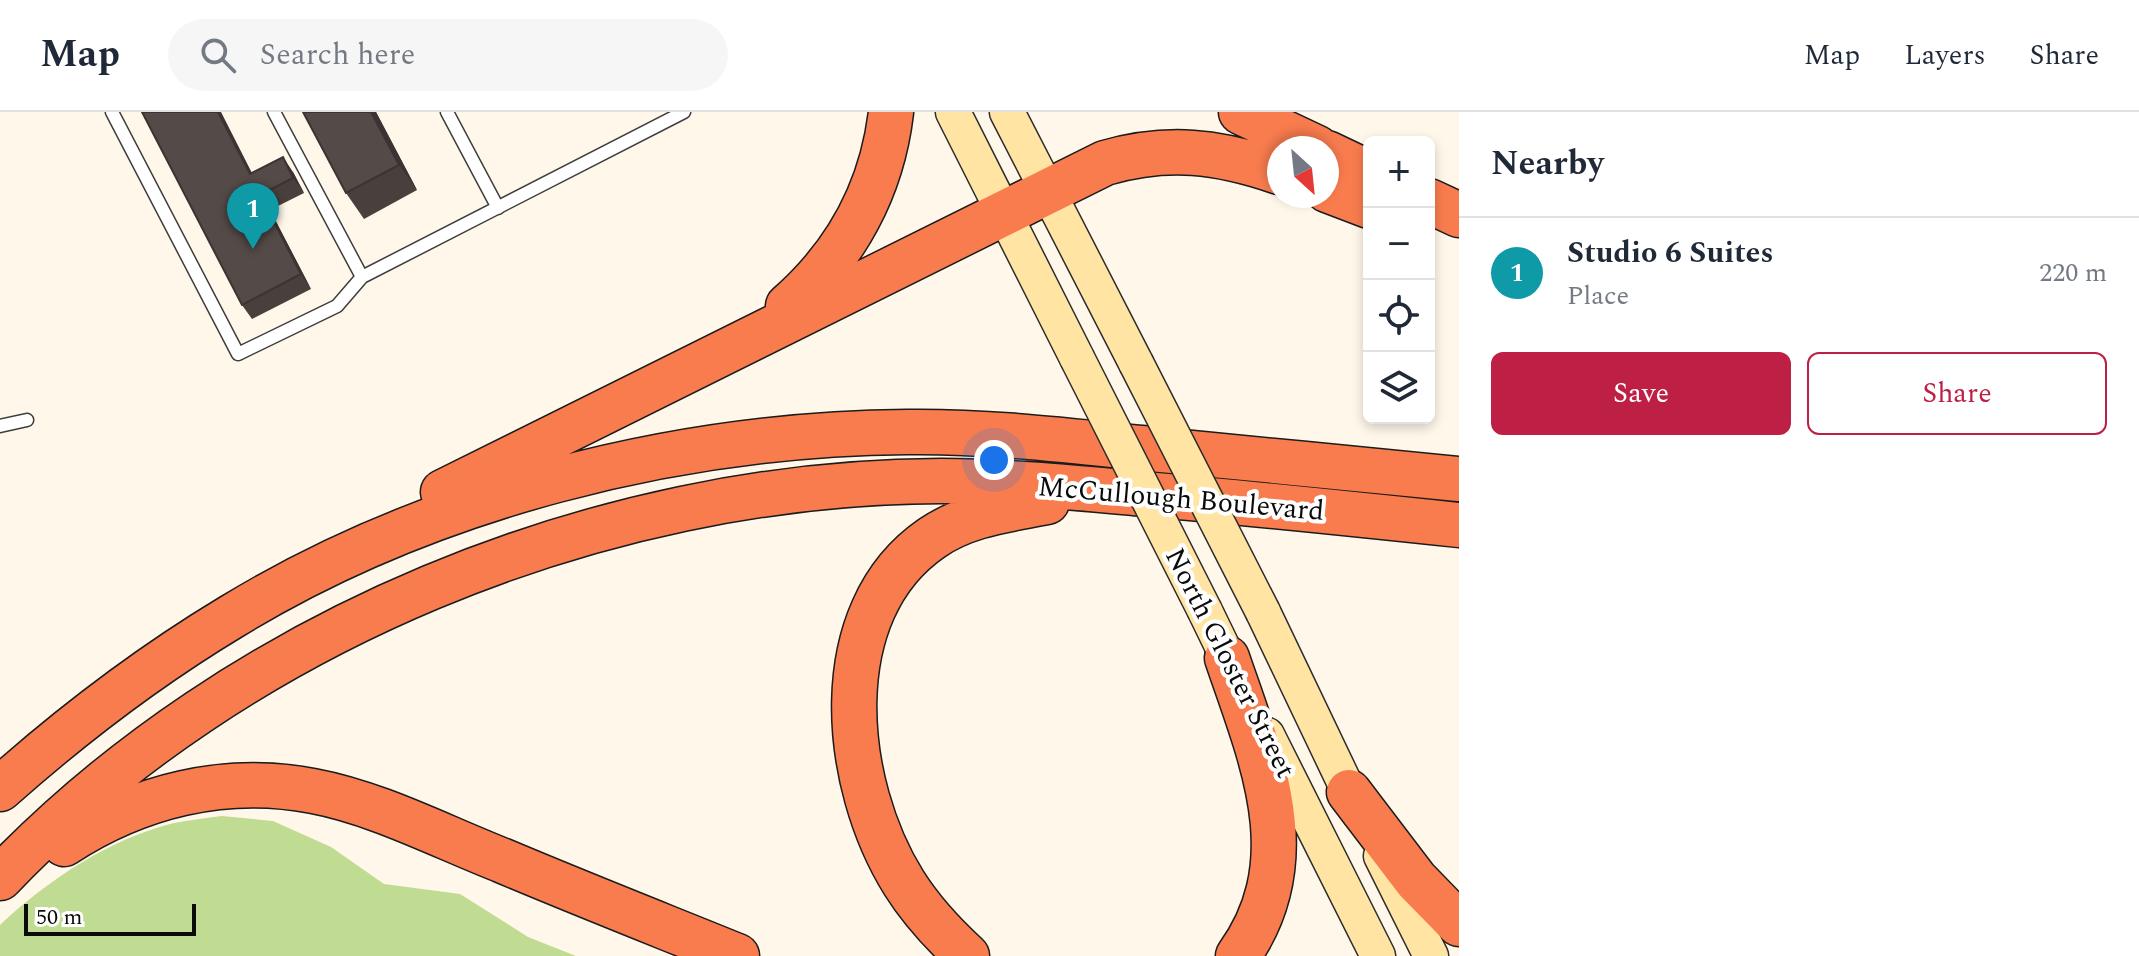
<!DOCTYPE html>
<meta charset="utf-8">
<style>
:root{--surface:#fff;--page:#f6f6f7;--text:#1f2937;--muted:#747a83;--line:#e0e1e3;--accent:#be2045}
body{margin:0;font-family:Spectral,serif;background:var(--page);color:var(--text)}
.controls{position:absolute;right:24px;top:24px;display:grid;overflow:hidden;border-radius:12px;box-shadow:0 4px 12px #0003}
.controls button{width:72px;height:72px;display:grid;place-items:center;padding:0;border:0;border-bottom:2px solid var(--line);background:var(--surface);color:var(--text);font:40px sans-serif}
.compass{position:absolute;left:1267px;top:24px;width:72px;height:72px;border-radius:50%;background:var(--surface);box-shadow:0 4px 12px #0003;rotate:153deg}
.scale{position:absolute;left:24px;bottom:20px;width:172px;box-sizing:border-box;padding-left:8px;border:4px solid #0b0b0b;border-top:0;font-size:22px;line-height:28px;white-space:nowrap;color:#0b0b0b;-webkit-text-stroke:6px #fff;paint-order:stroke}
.you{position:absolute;left:994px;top:348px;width:28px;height:28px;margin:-20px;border:6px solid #fff;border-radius:50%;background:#1a73e8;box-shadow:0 0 0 12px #1a73e833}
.badge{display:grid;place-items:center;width:52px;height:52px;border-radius:50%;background:var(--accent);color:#fff;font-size:26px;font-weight:700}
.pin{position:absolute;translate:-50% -66px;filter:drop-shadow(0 2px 4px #0008)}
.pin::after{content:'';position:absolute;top:42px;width:28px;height:24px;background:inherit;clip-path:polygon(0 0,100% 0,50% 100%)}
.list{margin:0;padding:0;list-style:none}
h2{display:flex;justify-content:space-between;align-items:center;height:104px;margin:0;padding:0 32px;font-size:34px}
h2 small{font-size:26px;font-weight:400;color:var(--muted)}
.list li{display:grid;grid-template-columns:52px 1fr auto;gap:24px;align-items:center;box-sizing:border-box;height:112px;padding:0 32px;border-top:2px solid var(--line)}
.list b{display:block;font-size:30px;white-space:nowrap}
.list p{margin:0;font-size:26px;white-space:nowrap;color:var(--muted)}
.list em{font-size:26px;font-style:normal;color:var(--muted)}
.actions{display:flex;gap:16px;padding:24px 32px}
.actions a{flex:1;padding:18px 0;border:2px solid var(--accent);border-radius:12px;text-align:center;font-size:28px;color:var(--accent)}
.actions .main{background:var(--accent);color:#fff}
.icon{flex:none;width:44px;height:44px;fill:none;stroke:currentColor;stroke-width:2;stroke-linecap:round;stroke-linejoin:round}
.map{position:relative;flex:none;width:1459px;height:844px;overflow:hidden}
header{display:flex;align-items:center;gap:48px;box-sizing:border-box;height:112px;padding:0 40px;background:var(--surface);border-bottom:2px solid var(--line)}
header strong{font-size:38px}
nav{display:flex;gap:44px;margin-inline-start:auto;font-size:28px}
.search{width:560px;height:72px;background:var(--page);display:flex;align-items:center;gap:20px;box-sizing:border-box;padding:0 28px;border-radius:44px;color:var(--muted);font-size:30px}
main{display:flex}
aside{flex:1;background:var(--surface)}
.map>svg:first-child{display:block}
</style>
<header>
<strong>Map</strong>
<div class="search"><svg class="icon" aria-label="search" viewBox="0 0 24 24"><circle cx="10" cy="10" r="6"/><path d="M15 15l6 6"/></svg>Search here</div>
<nav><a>Map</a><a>Layers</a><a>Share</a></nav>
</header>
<main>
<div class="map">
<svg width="1459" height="844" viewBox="0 0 1459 844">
<rect width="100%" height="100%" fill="#fff7e9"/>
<!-- forest -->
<path fill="#c0db92" d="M 222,704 L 273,709 L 331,735 L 384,772 L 460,782 L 528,825 L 576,844 L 0,844 L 0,813 C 48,768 109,727 174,711 C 189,708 206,706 222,704 Z"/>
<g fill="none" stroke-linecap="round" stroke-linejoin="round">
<defs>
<path id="lane" d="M 112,0 L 238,242 L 337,194 L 362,165
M 274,0 L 362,165 L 684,0
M 447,0 L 498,96
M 0,314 L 27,308"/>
<path id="secondary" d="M 953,0 L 1077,246
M 1007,0 L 1136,251
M 1205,499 L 1239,569
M 1263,500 L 1359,701
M 1267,623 L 1378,844
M 1381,744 L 1431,844"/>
<path id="highway" d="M 1241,0 L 1317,36
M 1327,41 L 1369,61
M 1327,78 L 1369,94
M 1429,89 L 1459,103
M 788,194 C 846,143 882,77 891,0
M 443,380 L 1105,51 C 1168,33 1218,39 1279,60
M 1227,546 C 1261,646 1307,748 1238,844
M 0,677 C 72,613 148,555 231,505 C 429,384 677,322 907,320 C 985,319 1063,328 1141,336 C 1247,346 1353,357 1459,367
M 1349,680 L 1416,768 L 1459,812
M 64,732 C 138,684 224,662 313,679 C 377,691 440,724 501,748 C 579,781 658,812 737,844
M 0,766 C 236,519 600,370 941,369 C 1009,369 1078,376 1145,382 C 1250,391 1355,402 1459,413
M 967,844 C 943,822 921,798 904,771 C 842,672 824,500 932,426 C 967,402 1007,398 1047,390"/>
</defs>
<!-- lane casing -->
<use href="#lane" stroke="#3e3e3e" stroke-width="15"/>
<!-- secondary casing -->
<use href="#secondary" stroke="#2d2d2d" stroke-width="37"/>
<!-- highway casing -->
<use href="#highway" stroke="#1c1c1c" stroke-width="47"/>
<!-- lane -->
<use href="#lane" stroke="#fff" stroke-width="12"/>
<!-- secondary -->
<use href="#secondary" stroke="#ffe4a4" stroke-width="34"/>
<!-- highway -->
<use href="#highway" stroke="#f97c4e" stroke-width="44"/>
<defs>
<path id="secondary-bridge" d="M 1077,246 L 1205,499
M 1136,251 L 1263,500"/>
</defs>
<!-- secondary-bridge casing -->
<use href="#secondary-bridge" stroke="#2d2d2d" stroke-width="37" stroke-linecap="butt"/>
<!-- secondary-bridge -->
<use href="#secondary-bridge" stroke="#ffe4a4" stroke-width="34"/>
</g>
<!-- wall -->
<path fill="#48403d" d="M 303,0 L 376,0 L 417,78 L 364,107 L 346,81 Z
M 293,60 L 304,81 L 270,98 L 311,177 L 252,207 L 242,193 L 252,61 Z"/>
<!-- shaded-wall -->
<path fill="#3b3432" d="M 218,0 L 221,0 L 260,77 L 250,62 Z
M 371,0 L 376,0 L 417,78 L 399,53 Z
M 283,45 L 293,60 L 304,81 L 293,66 Z
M 260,83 L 270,98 L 311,177 L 301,162 Z"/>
<!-- building -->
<path fill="#544a47" stroke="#3b3432" stroke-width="2" d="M 142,0 L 218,0 L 250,62 L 283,45 L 293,66 L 260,83 L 301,162 L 242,193 Z
M 303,0 L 371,0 L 399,53 L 346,81 Z"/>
<g text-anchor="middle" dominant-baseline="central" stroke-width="8" stroke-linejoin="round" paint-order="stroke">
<!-- street labels -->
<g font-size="28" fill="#0b0b0b" stroke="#fff">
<text transform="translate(1181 387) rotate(5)">McCullough Boulevard</text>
<text transform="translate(1230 551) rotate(63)">North Gloster Street</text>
</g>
</g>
</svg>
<div class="controls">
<button>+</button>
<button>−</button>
<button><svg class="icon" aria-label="locate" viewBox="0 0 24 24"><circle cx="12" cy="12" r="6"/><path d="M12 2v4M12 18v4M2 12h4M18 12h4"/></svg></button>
<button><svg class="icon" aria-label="layers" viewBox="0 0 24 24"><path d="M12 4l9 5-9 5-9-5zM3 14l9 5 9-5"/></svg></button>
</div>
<svg class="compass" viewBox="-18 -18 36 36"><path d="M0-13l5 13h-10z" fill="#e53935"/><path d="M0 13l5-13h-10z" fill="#747a83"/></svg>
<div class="scale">50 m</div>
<div class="you"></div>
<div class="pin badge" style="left:253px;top:137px;background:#0f9aa8">1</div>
</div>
<aside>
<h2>Nearby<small></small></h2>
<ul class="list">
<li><span class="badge" style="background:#0f9aa8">1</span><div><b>Studio 6 Suites</b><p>Place</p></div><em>220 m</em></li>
</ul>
<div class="actions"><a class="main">Save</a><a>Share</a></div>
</aside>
</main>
